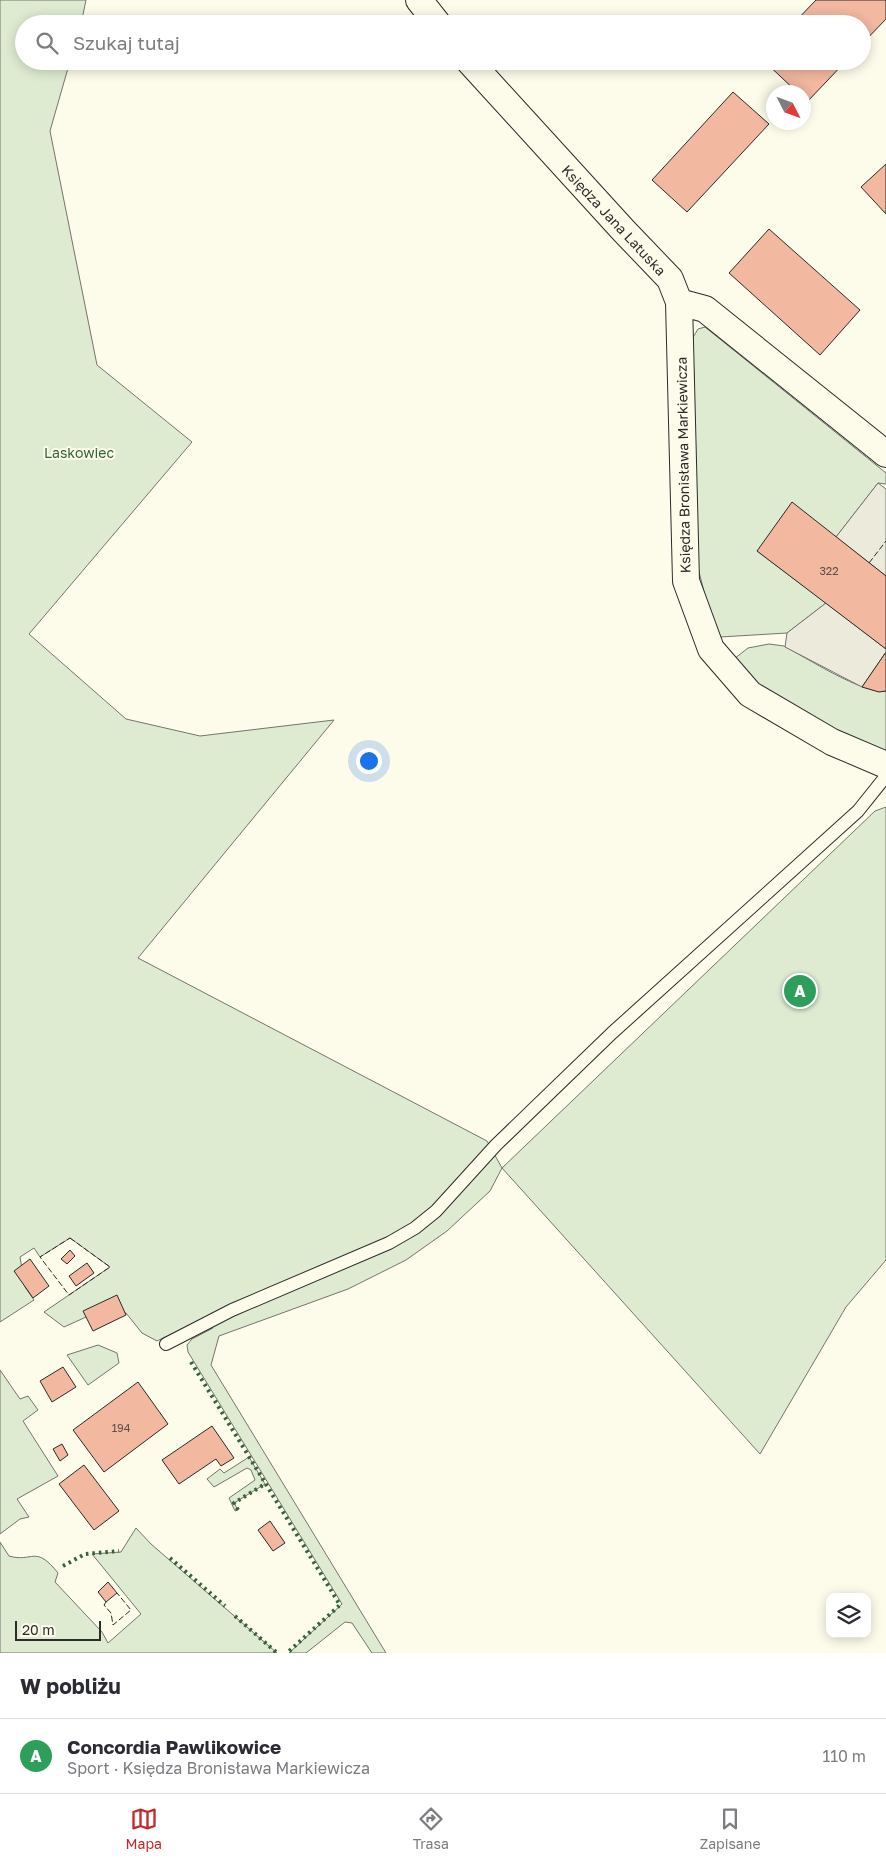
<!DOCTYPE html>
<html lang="pl">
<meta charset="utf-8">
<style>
:root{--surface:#fff;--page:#f7f7f7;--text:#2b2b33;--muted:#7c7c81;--line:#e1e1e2;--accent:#c62828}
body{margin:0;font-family:"Golos Text",sans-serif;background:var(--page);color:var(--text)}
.controls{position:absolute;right:15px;bottom:15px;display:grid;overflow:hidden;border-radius:10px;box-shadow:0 2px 12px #0003}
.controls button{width:45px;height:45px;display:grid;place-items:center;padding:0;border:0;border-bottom:1px solid var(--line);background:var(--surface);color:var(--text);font:25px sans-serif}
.compass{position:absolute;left:766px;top:85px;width:45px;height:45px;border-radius:50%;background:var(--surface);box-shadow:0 2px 12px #0003;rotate:132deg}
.scale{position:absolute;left:15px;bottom:12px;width:86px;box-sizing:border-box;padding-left:5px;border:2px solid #2b2b2b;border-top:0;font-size:14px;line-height:18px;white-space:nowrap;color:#2b2b2b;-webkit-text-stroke:4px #fdfbea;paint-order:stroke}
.you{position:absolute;left:368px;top:760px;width:18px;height:18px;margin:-12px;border:4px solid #fff;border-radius:50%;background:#1a73e8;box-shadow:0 0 0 8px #1a73e833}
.badge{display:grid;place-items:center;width:32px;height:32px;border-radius:50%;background:var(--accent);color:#fff;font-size:16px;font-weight:700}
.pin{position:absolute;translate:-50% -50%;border:2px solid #fff;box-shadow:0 1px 5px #0006}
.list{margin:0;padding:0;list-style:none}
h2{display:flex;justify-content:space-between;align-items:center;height:65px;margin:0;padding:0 20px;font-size:21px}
h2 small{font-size:16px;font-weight:400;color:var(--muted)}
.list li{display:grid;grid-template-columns:32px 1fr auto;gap:15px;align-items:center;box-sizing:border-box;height:75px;padding:0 20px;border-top:1px solid var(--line)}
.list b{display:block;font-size:19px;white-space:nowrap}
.list p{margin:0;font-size:16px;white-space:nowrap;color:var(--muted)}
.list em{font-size:16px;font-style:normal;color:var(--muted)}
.icon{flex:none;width:28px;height:28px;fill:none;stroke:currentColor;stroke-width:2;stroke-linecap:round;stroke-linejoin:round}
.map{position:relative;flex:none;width:886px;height:1653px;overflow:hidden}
.search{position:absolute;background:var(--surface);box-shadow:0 2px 12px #0003;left:15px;right:15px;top:15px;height:55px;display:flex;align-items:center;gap:12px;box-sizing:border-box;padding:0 18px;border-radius:28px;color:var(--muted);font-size:19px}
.sheet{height:140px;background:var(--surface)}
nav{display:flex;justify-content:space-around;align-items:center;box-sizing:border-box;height:70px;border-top:1px solid var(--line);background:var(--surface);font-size:14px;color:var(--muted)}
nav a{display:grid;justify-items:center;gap:2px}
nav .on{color:var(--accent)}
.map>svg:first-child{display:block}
</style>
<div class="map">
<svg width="886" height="1653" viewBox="0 0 886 1653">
<rect width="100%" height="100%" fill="#fdfbea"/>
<!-- green -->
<path fill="#deebd1" stroke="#74746e" d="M 0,0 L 86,0 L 81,24 L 24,24 L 24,61 L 70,61 L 50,131 L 97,365 L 192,442 L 29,634 L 126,719 L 200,736 L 334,720 L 138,958 L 487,1141 L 502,1168 L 875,811 L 886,807 L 886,1260 L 846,1307 L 760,1454 L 502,1168 L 490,1191 L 447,1231 L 406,1260 L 348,1289 L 219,1336 L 211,1365 L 386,1653 L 372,1653 L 352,1623 L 345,1622 L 306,1653 L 289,1653 L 342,1604 L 188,1352 L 187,1345 L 192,1339 L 213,1328 L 206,1317 L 157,1341 L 142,1333 L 126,1313 L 106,1308 L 64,1327 L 44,1312 L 110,1267 L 70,1238 L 40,1257 L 34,1248 L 20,1257 L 25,1287 L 34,1300 L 0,1322 Z
M 705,327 L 886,473 L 886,484 L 878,483 L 836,537 L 757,551 L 826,603 L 787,633 L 720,637 L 713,627 L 696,560 L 694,376 L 692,339 L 698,329 Z
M 769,644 L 784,646 C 805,657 864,695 886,691 L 886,751 L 826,727 L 746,676 L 734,659 L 748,648 Z
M 98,1345 L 117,1353 L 119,1363 L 88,1385 L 67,1355 Z
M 0,1370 L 20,1399 L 28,1396 L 38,1410 L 23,1421 L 58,1476 L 17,1499 L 29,1517 L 20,1519 L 0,1534 Z
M 249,1457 L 265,1484 L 234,1503 L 238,1510 L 235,1511 L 229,1498 L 255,1480 L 251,1470 L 247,1468 L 214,1487 L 207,1479 L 220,1469 L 224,1473 Z
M 136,1528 L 151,1544 L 277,1653 L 0,1653 L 0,1542 L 9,1556 C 33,1563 35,1544 58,1573 L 55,1582 L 102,1632 L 108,1643 L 141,1614 L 92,1554 L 121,1552 Z"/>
<!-- parking -->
<path fill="#eceadb" stroke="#74746e" d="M 878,483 L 886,489 L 886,576 L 836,537 Z
M 826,603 L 886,649 L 886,652 L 862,687 L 785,647 L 787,633 Z"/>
<!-- building -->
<path fill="#f2b8a0" stroke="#2b2b2b" d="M 816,0 L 886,0 L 886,19 L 862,44 L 862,24 L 793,24 Z
M 764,61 L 846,61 L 807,102 L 804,99 L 804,92 L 797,92 Z
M 733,92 L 769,124 L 687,212 L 652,180 Z
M 886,164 L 886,214 L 861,187 Z
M 769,229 L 860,310 L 820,355 L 729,273 Z
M 792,502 L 886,576 L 886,649 L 757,551 Z
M 886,652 L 886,691 L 879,692 L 862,687 Z
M 70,1250 L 75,1256 L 67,1264 L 61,1259 Z
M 30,1259 L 49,1286 L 33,1298 L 14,1271 Z
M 87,1263 L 94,1273 L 76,1286 L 69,1276 Z
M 117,1295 L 126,1315 L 93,1331 L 83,1311 Z
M 63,1367 L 76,1387 L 52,1402 L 40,1381 Z
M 138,1382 L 168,1424 L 104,1472 L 73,1430 Z
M 212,1426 L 234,1458 L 221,1466 L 216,1459 L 179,1484 L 162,1460 Z
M 62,1444 L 68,1455 L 60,1461 L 53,1449 Z
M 84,1465 L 119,1511 L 94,1530 L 59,1484 Z
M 270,1521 L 285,1543 L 273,1551 L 258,1530 Z
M 108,1582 L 117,1593 L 106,1602 L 98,1592 Z"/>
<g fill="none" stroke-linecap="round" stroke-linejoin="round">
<defs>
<path id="service" d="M 166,1344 L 232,1310 L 389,1243 L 415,1228 L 436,1211 L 496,1145 L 612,1033 L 858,811 L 886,776"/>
<path id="minor" d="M 419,0 L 438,24
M 469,61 L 624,231 L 670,279 L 679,302 L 686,581 L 711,649 L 750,694 L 832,742 L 886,765
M 679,302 L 705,309 L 886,454"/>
</defs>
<!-- service casing -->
<use href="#service" stroke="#2b2b2b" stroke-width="14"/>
<!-- minor casing -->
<use href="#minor" stroke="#2b2b2b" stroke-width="28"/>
<!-- service -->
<use href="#service" stroke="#fdfbea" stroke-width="12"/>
<!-- minor -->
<use href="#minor" stroke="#fdfbea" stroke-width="26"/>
<!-- hedge -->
<path stroke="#34623c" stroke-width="4" stroke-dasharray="2.5 4" stroke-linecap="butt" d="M 191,1362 L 340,1605 L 287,1653
M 238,1510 L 234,1503 L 265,1484
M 170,1558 L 225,1606
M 63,1566 L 85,1554 L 119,1551
M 235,1616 L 277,1653"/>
<!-- fence -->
<path stroke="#2b2b2b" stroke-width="1" stroke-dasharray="6 2.5" stroke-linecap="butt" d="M 869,563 L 886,541
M 70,1238 L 110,1267 L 69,1295 L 40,1257 Z
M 106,1602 L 104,1605 L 111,1613 L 113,1625 L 131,1610 L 117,1593"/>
</g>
<g text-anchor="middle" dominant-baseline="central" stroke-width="4" stroke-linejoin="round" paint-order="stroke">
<!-- number labels -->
<g font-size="11" fill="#5d4e48">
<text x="829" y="570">322</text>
<text x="121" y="1427">194</text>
</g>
<!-- street labels -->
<g font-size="14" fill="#2b2b2b" stroke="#fdfbea">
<text transform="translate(614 220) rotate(47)">Księdza Jana Latuska</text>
<text transform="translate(683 465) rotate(-91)">Księdza Bronisława Markiewicza</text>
</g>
<!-- park labels -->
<g font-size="14" fill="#34623c" stroke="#fdfbea">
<text x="79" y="452">Laskowiec</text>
</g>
</g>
</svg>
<div class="controls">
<button><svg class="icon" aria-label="layers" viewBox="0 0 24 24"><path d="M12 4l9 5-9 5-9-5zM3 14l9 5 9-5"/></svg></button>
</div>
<svg class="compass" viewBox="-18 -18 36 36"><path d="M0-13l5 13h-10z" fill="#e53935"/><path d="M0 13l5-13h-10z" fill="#7c7c81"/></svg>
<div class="scale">20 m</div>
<div class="you"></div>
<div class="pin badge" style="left:800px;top:991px;background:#2e9e5b">A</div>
<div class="search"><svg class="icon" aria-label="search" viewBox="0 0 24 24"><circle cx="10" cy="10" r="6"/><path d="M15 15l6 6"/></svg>Szukaj tutaj</div>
</div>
<section class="sheet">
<h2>W pobliżu<small></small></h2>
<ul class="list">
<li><span class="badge" style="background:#2e9e5b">A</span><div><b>Concordia Pawlikowice</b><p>Sport · Księdza Bronisława Markiewicza</p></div><em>110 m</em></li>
</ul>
</section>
<nav>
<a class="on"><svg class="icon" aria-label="map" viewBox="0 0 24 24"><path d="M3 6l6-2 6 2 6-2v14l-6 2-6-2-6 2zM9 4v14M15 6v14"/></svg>Mapa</a>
<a><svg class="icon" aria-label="directions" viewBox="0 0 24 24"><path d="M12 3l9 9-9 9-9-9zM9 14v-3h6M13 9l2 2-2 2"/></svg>Trasa</a>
<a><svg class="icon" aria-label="saved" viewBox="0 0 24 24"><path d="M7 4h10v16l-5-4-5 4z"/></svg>Zapisane</a>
</nav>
